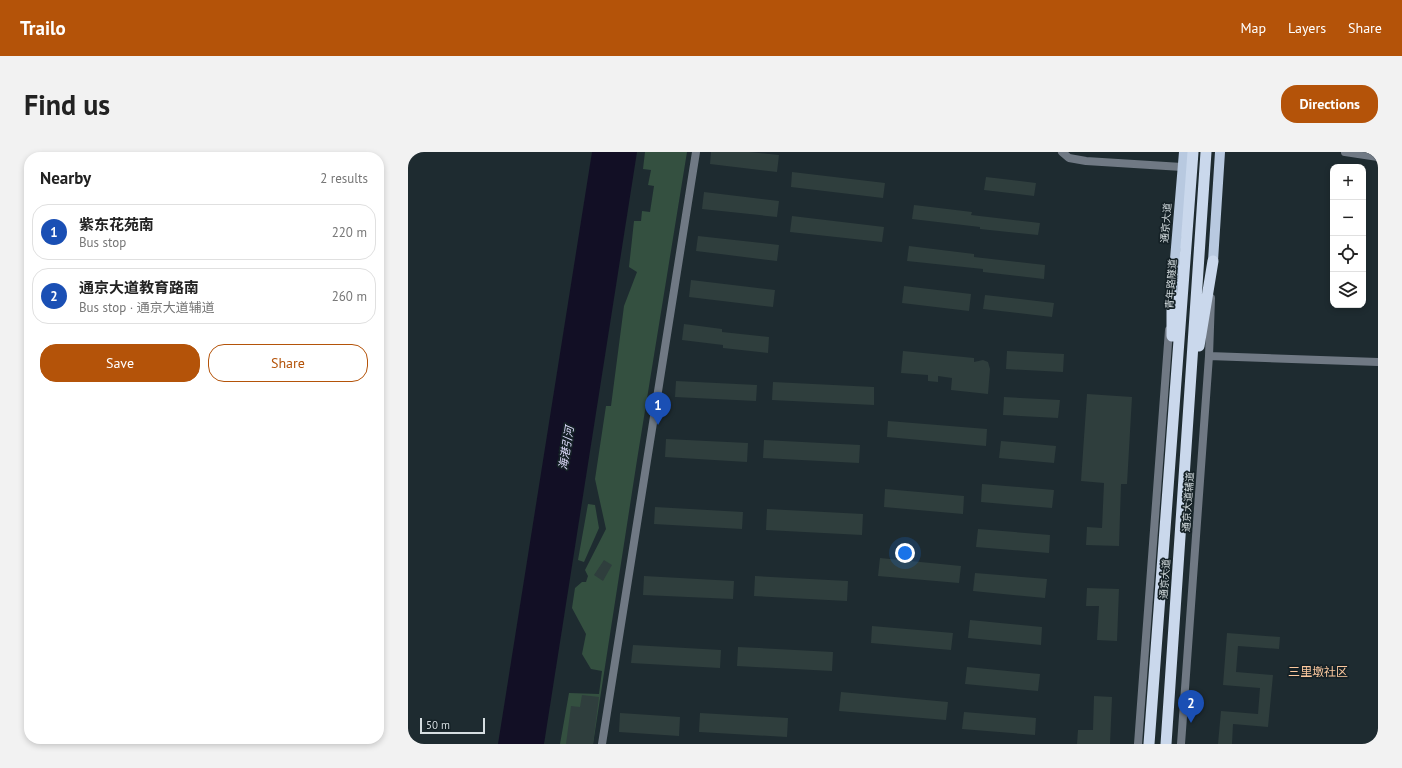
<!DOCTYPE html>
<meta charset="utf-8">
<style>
:root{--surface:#fff;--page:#f2f2f2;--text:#222;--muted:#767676;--line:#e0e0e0;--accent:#b45309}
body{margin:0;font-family:"PT Sans","Noto Sans SC",sans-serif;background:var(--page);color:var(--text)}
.controls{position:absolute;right:12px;top:12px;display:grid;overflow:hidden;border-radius:8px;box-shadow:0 2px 6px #0003}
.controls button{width:36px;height:36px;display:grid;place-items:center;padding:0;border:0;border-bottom:1px solid var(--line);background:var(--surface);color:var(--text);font:20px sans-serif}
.scale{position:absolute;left:12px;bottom:10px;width:65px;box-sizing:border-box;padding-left:4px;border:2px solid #d6dee1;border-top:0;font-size:11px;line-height:14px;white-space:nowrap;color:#d6dee1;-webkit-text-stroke:3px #152126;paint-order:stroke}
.you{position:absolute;left:497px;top:401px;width:14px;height:14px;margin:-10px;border:3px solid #fff;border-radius:50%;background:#1a73e8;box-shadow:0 0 0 6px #1a73e833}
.badge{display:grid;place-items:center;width:26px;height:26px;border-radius:50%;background:var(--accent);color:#fff;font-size:13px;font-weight:700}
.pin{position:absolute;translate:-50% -33px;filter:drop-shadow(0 1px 2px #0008)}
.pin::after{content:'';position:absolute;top:21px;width:14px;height:12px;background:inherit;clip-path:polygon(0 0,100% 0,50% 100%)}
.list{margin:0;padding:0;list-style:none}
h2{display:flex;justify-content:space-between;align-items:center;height:52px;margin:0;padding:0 16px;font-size:17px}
h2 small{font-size:13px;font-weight:400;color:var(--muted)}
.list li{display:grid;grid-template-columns:26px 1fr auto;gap:12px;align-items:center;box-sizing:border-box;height:56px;margin:0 8px 8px;padding:0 8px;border:1px solid var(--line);border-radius:16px}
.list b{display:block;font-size:15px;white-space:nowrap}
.list p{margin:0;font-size:13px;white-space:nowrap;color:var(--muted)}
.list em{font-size:13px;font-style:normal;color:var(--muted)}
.actions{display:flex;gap:8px;padding:12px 16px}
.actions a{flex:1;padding:9px 0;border:1px solid var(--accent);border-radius:16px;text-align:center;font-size:14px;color:var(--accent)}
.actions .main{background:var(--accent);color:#fff}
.icon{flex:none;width:22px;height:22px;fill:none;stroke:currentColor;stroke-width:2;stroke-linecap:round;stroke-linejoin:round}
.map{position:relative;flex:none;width:970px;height:592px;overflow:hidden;border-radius:16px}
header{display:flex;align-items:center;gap:24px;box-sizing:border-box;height:56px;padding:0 20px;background:var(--accent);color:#fff}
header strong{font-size:19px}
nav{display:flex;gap:22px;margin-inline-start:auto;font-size:14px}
.intro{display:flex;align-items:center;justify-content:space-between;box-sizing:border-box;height:96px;padding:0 24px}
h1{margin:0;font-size:28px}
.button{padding:10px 18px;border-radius:16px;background:var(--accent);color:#fff;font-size:14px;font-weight:700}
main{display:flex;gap:24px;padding:0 24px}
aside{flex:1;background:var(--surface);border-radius:16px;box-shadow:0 2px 6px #0003}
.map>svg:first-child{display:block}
</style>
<header>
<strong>Trailo</strong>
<nav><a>Map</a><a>Layers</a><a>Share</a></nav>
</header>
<div class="intro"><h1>Find us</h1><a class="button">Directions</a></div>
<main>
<aside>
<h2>Nearby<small>2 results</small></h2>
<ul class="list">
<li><span class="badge" style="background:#1a4fb4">1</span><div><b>紫东花苑南</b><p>Bus stop</p></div><em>220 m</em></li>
<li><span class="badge" style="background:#1a4fb4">2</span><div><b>通京大道教育路南</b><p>Bus stop · 通京大道辅道</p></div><em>260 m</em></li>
</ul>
<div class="actions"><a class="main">Save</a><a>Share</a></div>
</aside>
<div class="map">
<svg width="970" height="592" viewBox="0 0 970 592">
<rect width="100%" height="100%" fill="#1e2b30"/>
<!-- green -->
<path fill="#345040" d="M 237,0 L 279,0 L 229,308 L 185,592 L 152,592 L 161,541 L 191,542 L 194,519 L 183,517 L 174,502 L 178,482 L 164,456 L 167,436 L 174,430 L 178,430 L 180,424 L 177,418 L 198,377 L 187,327 L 198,254 L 203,254 L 216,154 L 229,120 L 221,115 L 226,69 L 233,69 L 234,59 L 242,60 L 246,34 L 240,33 L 243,18 L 235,17 Z
M 180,352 L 187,353 L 191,376 L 176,410 L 170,408 Z"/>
<!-- water -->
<path fill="#120f25" d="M 184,0 L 229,0 L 136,592 L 90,592 Z"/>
<!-- building -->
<path fill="#2f3e3d" d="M 303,0 L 341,0 L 371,3 L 369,20 L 302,12 Z
M 384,20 L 477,31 L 475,46 L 383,35 Z
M 578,25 L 628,31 L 626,44 L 576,38 Z
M 296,40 L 371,49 L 369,65 L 294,57 Z
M 506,53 L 564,60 L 563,63 L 632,71 L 630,83 L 572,77 L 572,75 L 504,67 Z
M 384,64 L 476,75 L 474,90 L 382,80 Z
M 290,84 L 371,93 L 369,109 L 288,99 Z
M 501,94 L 566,102 L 566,105 L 637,113 L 636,127 L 575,120 L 575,117 L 499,109 Z
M 283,128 L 367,138 L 365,155 L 281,145 Z
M 496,134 L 563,142 L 561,159 L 494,151 Z
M 577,143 L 646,151 L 644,165 L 575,157 Z
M 276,172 L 314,177 L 314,180 L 361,185 L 360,201 L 315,196 L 315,193 L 274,188 Z
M 495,199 L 566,206 L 566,210 L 575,208 L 580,210 L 582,217 L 580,242 L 543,238 L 544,226 L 530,224 L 530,230 L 520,229 L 520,223 L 493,221 Z
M 599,199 L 656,202 L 655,220 L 598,217 Z
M 268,229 L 349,233 L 348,249 L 267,245 Z
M 365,230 L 466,235 L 466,253 L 364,248 Z
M 679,242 L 724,245 L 719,332 L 713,332 L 711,394 L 678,393 L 679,375 L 694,376 L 696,331 L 673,329 Z
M 596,245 L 652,248 L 650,266 L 595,263 Z
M 480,269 L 579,277 L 578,294 L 479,285 Z
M 258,287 L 340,291 L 339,310 L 257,305 Z
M 356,288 L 452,293 L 451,311 L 355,306 Z
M 593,289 L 648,294 L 646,311 L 591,306 Z
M 574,332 L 646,338 L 644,356 L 573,350 Z
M 477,337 L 556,344 L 555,362 L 476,355 Z
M 247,355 L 335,360 L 334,377 L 246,372 Z
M 359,357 L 455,362 L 454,383 L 358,378 Z
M 570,377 L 642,383 L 641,401 L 568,395 Z
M 472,406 L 553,414 L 551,431 L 470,424 Z
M 196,408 L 204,413 L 195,429 L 186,423 Z
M 567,421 L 639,427 L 637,446 L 565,439 Z
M 236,424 L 326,429 L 325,447 L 235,443 Z
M 347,424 L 440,429 L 439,449 L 346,444 Z
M 679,436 L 711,437 L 709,489 L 689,488 L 691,454 L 678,454 Z
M 562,468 L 634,475 L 633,493 L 560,486 Z
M 464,474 L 545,481 L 543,498 L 463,491 Z
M 819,481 L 872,485 L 871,497 L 830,494 L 828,520 L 865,523 L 860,575 L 825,572 L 824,592 L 810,592 L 813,559 L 850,562 L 852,536 L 815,533 Z
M 225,493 L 313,498 L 312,516 L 223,511 Z
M 330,495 L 425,500 L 424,519 L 329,514 Z
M 559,515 L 632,522 L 630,539 L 557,532 Z
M 433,540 L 540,550 L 538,568 L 431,559 Z
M 174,543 L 191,545 L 185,592 L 158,592 L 163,554 L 172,555 Z
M 686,544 L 704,545 L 702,592 L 669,592 L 670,578 L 685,578 Z
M 556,560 L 628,566 L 627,583 L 554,577 Z
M 212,561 L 272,565 L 271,584 L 211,580 Z
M 292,561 L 380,566 L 379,585 L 291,580 Z"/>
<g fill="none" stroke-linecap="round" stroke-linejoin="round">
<!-- minor -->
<path stroke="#707984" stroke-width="8" d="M 654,0 L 661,6 L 678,9 L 774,15
M 937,0 L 970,5"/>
<!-- tertiary -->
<path stroke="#707984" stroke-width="8" d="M 801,204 L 970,210
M 194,592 L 288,0
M 730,592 L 761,178
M 773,592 L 801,204 L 803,146"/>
<!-- primary -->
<path stroke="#b8c9e0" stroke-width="10" d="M 805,109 L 812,0
M 764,143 L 776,0"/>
<!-- trunk -->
<path stroke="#cad8ec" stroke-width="11" d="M 764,143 L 764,184
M 791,194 L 805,109
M 741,592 L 785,0
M 758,592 L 798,0"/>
</g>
<g text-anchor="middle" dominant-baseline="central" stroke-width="3.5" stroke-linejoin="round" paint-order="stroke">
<!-- street labels -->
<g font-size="10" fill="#d6dee1" stroke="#152126">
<text transform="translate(758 71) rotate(-85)">通京大道</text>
<text transform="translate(763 132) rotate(-86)">青年路隧道</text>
<text transform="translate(780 350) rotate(-86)">通京大道辅道</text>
<text transform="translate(757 427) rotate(-86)">通京大道</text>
</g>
<!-- water labels -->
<g font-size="11" font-style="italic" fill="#e1deff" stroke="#152126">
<text transform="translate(158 296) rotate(-81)">海港引河</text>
</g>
<!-- quarter labels -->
<g font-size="12" fill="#fbc89e" stroke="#152126">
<text x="910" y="519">三里墩社区</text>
</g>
</g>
</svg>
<div class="controls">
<button>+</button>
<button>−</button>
<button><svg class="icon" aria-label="locate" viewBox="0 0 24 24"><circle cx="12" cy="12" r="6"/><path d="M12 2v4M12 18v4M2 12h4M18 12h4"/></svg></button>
<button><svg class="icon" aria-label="layers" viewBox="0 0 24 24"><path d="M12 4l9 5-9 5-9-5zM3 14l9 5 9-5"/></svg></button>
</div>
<div class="scale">50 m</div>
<div class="you"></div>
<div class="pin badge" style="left:250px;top:273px;background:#1a4fb4">1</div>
<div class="pin badge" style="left:783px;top:571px;background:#1a4fb4">2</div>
</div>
</main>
